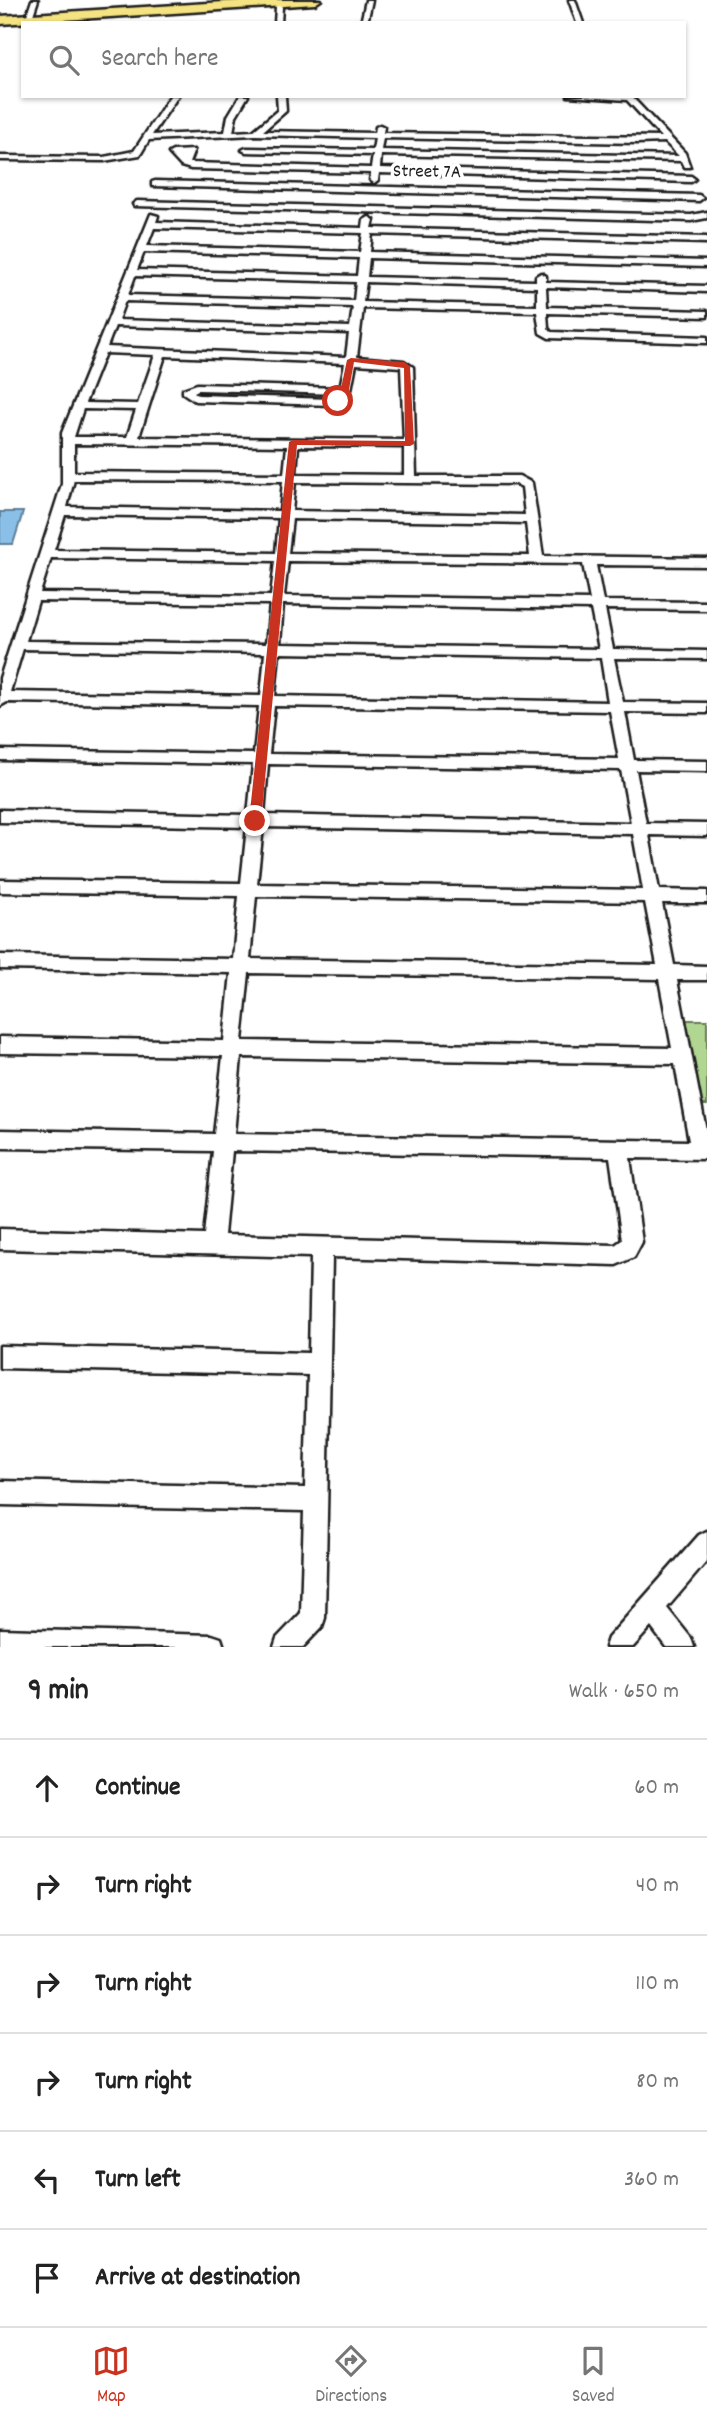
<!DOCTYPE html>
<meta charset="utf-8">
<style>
:root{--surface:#fff;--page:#f6f6f6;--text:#222;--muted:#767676;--line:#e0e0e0;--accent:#c8321e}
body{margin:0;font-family:Dekko,sans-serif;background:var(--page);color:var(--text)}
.stop{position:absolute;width:21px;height:21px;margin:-16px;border:5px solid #c8321e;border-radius:50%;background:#fff}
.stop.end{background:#c8321e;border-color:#fff;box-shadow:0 2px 7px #0008}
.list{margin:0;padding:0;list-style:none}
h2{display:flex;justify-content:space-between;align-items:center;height:91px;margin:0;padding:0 28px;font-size:30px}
h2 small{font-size:23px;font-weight:400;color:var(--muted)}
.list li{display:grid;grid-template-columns:46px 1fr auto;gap:21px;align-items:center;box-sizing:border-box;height:98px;padding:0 28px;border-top:2px solid var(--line)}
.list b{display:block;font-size:26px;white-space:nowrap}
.list em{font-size:23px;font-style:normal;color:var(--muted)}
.icon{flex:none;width:38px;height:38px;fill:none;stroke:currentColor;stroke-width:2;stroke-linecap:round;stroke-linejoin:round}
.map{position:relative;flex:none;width:707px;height:1647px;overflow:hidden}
.search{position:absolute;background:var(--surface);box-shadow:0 2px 5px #0004;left:21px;right:21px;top:21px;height:77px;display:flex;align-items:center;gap:18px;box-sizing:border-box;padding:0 24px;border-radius:0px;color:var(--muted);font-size:26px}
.sheet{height:679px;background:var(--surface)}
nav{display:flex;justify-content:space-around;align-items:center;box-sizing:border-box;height:98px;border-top:2px solid var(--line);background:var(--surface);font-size:19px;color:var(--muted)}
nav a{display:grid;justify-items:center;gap:4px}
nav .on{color:var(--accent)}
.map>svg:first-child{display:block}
</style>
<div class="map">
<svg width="707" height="1647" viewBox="0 0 707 1647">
<rect width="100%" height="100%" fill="#fff"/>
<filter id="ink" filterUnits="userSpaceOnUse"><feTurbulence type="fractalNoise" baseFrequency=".0143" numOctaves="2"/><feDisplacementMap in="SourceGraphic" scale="14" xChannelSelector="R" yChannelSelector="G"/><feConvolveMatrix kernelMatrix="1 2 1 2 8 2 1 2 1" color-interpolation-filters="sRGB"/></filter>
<g filter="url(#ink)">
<!-- green -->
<path fill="#b1d691" stroke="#667956" stroke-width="2" d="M 686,1020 L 707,1020 L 707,1105 L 702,1105 Z"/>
<!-- water -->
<path fill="#8ac0e8" stroke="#5e7e96" stroke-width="2" d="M 0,512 L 23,512 L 13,544 L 0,544 Z"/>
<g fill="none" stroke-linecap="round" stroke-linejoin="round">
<defs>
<path id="street" d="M 32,0 L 38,0 L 32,18 L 29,20 L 26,18 Z
M 366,0 L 372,0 L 367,23 L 361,23 Z
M 569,0 L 575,0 L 583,23 L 577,23 Z
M 273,1 L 277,1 L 282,7 L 281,23 L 275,23 L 276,7 Z
M 170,96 L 178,96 L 152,135 L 225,132 L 228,116 L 240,96 L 248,96 L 236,116 L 233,132 L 253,131 L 278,110 L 277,96 L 285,96 L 286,111 L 263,131 L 375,133 L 376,127 L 380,125 L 384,127 L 383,133 L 661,137 L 627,100 L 568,96 L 631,96 L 685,153 L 690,167 L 684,167 L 681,161 L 381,155 L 380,168 L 691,176 L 695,179 L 691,182 L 379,173 L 378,180 L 374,183 L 370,180 L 371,173 L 191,169 L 181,166 L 169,153 L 173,151 L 194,150 L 189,163 L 191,163 L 371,168 L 373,155 L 246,152 L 242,150 L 246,148 L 373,150 L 375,138 L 255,135 L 149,140 L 140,155 L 104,161 L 0,160 L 0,156 L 104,157 L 134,151 ZM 383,138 L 637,143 L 665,142 L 679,156 L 381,150 Z
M 155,181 L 699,195 L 703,198 L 699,201 L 152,186 L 152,182 Z
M 137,201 L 691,215 L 707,212 L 707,218 L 691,221 L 134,206 L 133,204 Z
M 151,214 L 158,216 L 156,222 L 363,228 L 364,220 L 369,217 L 374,220 L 372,228 L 707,237 L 707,243 L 372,234 L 370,252 L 707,261 L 707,267 L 369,258 L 367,277 L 536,281 L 536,276 L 541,273 L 546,276 L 546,282 L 707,286 L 707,292 L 546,287 L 547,307 L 707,311 L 707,317 L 547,313 L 548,328 L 551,332 L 707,337 L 707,343 L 549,338 L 540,333 L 537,312 L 363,308 L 357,357 L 404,361 L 413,367 L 416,476 L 519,476 L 532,483 L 543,556 L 707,558 L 707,566 L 596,565 L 603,601 L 707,602 L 707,610 L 605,609 L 613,649 L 707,651 L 707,659 L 614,658 L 623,702 L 707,703 L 707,713 L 625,712 L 634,760 L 707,761 L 707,771 L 636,770 L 646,823 L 707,824 L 707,836 L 649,835 L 659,890 L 707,891 L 707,903 L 662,903 L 674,965 L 707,966 L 707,980 L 677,980 L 707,1135 L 707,1159 L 630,1158 L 642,1242 L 634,1257 L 616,1265 L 332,1257 L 325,1618 L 322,1627 L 303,1647 L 274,1647 L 277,1638 L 301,1613 L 304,1511 L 0,1505 L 0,1481 L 305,1488 L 308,1375 L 0,1368 L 0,1346 L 309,1353 L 311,1257 L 0,1249 L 0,1229 L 204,1235 L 213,1151 L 0,1148 L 0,1130 L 214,1134 L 223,1056 L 0,1053 L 0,1037 L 224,1041 L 231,973 L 0,969 L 0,955 L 233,959 L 239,896 L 0,892 L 0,880 L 241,883 L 247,827 L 0,822 L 0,810 L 248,815 L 253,764 L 0,760 L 0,750 L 254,754 L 259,706 L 7,702 L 0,706 L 0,678 L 62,484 L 62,433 ZM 154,228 L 363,233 L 360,252 L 147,246 ZM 144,252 L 359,258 L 357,276 L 137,270 ZM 135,276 L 356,282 L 354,301 L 128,295 ZM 366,282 L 537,287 L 537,306 L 363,302 ZM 125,301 L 353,307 L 350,327 L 118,320 ZM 115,326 L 349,333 L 346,357 L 107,347 ZM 105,353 L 155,355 L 138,404 L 85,403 ZM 165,356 L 345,363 L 340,388 L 197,384 L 183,389 L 183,393 L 195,401 L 332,405 L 349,400 L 356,364 L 401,367 L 404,440 L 139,437 ZM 198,390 L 339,394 L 338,398 L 332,399 L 198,395 L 194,392 ZM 83,409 L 136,410 L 127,437 L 74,437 ZM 74,444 L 287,446 L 284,474 L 74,472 ZM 298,446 L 404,447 L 404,475 L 296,474 ZM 74,480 L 283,481 L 280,511 L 67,507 ZM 295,482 L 516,484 L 522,487 L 525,515 L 292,511 ZM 65,515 L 279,518 L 276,553 L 54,550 ZM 292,519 L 526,523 L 530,556 L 288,553 ZM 51,558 L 275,561 L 271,596 L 40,593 ZM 288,561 L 583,564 L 590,600 L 284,596 ZM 38,601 L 270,604 L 266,644 L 26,641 ZM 283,604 L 591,609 L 599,649 L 280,644 ZM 23,649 L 265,653 L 261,696 L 10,692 ZM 279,653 L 601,658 L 608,702 L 275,696 ZM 274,706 L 610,711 L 619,759 L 269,754 ZM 268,764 L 621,770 L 631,823 L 264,815 ZM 263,827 L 633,834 L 643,890 L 257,884 ZM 256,896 L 645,902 L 657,965 L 250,959 ZM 249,973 L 659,979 L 672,1048 L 242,1041 ZM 241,1057 L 675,1064 L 689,1141 L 234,1134 ZM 232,1151 L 610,1157 L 622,1240 L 615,1245 L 224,1235 Z
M 707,1531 L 707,1561 L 667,1608 L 691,1638 L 694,1647 L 666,1647 L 651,1627 L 633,1647 L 605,1647 L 608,1638 L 699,1535 Z
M 0,1629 L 212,1635 L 221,1638 L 224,1647 L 0,1647 Z"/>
<path id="highway" d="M 256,0 L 321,0 L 315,4 L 0,24 L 0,16 Z"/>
</defs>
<!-- street casing -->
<use href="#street" stroke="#1c1c1c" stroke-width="5"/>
<!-- highway casing -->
<use href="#highway" stroke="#1c1c1c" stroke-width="5"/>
<!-- street -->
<use href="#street" fill="#fff" fill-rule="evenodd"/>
<!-- highway -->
<use href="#highway" fill="#f5e382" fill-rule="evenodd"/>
</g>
</g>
<!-- route -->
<path fill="#c8321e" d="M 351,358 L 404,362 L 410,366 L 414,444 L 410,446 L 297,445 L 261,821 L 255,825 L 249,821 L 289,442 L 293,440 L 405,441 L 404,368 L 354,362 L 347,400 L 336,403 L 336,399 L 339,398 L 347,360 Z"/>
<g text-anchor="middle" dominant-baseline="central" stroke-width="7" stroke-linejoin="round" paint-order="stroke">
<!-- far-street labels -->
<g font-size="19" fill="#1c1c1c" stroke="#fff">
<text transform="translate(427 173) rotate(1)">Street 7A</text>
</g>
</g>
</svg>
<div class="stop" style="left:338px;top:401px"></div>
<div class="stop end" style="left:255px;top:821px"></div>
<div class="search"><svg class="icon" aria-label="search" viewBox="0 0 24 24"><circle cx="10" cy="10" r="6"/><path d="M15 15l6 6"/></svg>Search here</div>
</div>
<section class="sheet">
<h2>9 min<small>Walk · 650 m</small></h2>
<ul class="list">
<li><svg class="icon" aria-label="ahead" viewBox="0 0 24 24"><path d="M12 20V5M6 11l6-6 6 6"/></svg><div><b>Continue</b></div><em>60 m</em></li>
<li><svg class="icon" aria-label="right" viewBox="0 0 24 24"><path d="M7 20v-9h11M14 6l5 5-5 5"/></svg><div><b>Turn right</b></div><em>40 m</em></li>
<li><svg class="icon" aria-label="right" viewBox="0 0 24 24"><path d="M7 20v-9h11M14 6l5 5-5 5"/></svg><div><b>Turn right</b></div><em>110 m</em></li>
<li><svg class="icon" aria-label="right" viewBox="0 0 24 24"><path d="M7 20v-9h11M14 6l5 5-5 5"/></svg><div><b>Turn right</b></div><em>80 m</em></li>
<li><svg class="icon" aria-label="left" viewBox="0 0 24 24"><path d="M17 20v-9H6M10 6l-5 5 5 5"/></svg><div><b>Turn left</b></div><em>360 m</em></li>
<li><svg class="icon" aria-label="arrive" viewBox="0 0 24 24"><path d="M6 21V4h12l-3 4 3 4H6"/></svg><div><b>Arrive at destination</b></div></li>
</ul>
</section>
<nav>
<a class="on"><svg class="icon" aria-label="map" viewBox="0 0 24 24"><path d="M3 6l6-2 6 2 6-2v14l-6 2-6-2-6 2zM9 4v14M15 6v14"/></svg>Map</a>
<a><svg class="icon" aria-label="directions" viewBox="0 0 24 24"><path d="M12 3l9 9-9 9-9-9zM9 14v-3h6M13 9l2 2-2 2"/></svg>Directions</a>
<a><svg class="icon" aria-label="saved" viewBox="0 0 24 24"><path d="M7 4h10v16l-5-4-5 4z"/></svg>Saved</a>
</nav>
